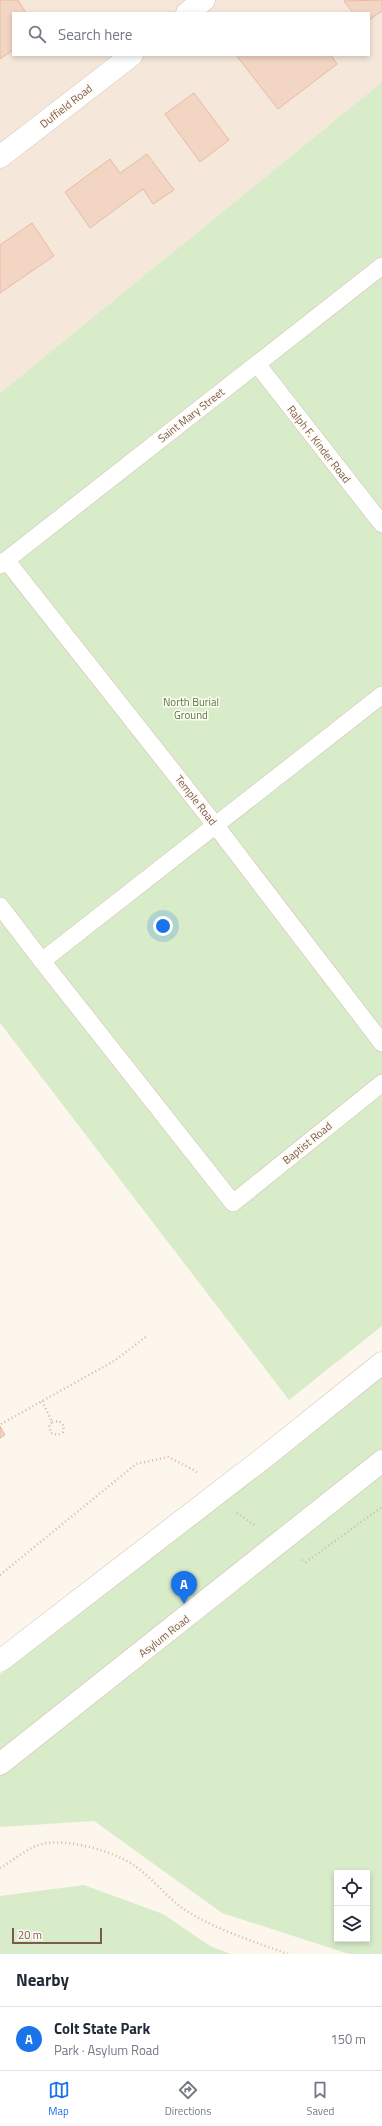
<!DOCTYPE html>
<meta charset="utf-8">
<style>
:root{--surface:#fff;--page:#f2f2f3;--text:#1f2937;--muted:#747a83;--line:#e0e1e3;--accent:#1a73e8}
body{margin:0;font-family:"Titillium Web",sans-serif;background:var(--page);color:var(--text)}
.controls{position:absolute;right:12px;bottom:12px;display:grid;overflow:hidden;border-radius:0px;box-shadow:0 2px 6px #0003}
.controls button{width:36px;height:36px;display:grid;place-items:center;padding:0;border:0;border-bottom:1px solid var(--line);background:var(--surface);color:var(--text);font:20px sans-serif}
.scale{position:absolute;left:12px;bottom:10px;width:90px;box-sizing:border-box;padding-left:4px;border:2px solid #7a5c4d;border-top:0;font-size:11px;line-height:14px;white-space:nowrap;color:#7a5c4d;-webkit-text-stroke:3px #fffaf3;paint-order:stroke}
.you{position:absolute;left:163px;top:926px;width:14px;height:14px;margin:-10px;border:3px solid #fff;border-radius:50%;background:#1a73e8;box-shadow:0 0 0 6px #1a73e833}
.badge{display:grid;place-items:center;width:26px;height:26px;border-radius:50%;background:var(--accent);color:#fff;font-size:13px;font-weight:700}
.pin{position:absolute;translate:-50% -33px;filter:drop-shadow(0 1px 2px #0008)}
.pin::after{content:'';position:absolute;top:21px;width:14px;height:12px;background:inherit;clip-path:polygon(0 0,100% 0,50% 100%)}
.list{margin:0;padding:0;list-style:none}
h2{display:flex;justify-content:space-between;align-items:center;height:52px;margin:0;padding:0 16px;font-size:17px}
h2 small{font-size:13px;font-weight:400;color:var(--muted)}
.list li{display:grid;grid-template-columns:26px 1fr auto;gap:12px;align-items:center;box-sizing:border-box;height:64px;padding:0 16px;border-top:1px solid var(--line)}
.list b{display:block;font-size:15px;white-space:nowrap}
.list p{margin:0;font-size:13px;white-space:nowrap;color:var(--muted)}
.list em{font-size:13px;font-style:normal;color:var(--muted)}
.icon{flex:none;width:22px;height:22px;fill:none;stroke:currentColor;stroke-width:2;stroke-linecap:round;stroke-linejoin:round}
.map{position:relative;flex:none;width:382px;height:1954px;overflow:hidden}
.search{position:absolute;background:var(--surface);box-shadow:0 2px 6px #0003;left:12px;right:12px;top:12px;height:44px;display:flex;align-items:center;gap:10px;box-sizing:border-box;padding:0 14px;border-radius:0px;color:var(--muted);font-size:15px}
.sheet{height:116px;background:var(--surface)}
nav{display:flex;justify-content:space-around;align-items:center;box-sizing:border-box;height:56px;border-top:1px solid var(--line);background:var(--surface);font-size:11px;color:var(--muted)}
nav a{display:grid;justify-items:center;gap:2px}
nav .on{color:var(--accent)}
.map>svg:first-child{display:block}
</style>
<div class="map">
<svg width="382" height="1954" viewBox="0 0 382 1954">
<rect width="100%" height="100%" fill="#fdf6ec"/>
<!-- residential -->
<path fill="#f5e8da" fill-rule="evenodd" d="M 0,0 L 382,0 L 382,82 L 0,393 ZM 13,13 L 369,13 L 369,55 L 13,55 Z"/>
<!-- green -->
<path fill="#d8ecc9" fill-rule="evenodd" d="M 382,82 L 382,1326 L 289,1400 L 0,1023 L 0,393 Z
M 382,1362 L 382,1954 L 349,1954 L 222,1913 L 94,1821 L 0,1827 L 0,1675 L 266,1454 ZM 337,1873 L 367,1873 L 367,1939 L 337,1939 Z
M 84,1885 L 163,1914 L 210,1946 L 231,1954 L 0,1954 L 0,1896 Z"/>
<!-- building -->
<path fill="#f3d5c3" stroke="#e6bba3" d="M 0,0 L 18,0 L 26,13 L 13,13 L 13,50 L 0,59 Z
M 382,0 L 382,11 L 369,20 L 369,13 L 353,13 L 344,1 Z
M 236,55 L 331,55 L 337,64 L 278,109 Z
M 194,93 L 229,140 L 200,162 L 165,114 Z
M 147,154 L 174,190 L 153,204 L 143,189 L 90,228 L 65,192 L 110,159 L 120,173 Z
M 32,223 L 54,256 L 0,293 L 0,245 Z
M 0,1426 L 5,1435 L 0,1438 Z"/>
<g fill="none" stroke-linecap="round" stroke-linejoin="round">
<defs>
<path id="service" d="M 257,364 L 382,524
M 6,560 L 216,826 L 382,1043
M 0,565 L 382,266
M 0,906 L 42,961 L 382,695
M 42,961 L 233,1203 L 382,1083"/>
<path id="minor" d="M 187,13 L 204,0
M 0,157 L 132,55
M 0,1661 L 266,1456 L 382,1363
M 0,1764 L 382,1461"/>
</defs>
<!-- service casing -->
<use href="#service" stroke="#d1beb0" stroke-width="18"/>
<!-- minor casing -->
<use href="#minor" stroke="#d1beb0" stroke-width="23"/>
<!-- path -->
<path stroke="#d9b8a5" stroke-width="2.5" stroke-dasharray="1 3" stroke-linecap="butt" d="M 42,1401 L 52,1422 L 49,1425 L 51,1433 L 58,1435 L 63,1432 L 64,1426 L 59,1421 L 52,1422
M 1,1424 L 114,1361 L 147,1336
M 237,1513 L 256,1526
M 302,1560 L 306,1562 L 382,1507
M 0,1575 L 136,1464 L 168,1457 L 194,1470 L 199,1474
M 0,1868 C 13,1861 28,1847 42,1844 C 67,1838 114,1851 135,1866 C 155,1880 169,1901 190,1913 C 220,1931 255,1942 288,1954"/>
<!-- service -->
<use href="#service" stroke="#fff" stroke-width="17"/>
<!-- minor -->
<use href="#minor" stroke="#fff" stroke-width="22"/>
</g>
<g text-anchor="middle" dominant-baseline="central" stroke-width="3" stroke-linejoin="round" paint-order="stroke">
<!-- street labels -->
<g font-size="11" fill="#7a5c4d" stroke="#fffaf3">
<text transform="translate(66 106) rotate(-38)">Duffield Road</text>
<text transform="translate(191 415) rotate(-38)">Saint Mary Street</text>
<text transform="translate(319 444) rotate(52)">Ralph F. Kinder Road</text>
<text transform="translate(196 800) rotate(52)">Temple Road</text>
<text transform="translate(307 1143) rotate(-39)">Baptist Road</text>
<text transform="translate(164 1636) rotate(-38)">Asylum Road</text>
</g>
<!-- park labels -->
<g font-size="11" fill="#537a41" stroke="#fffaf3">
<text x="191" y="702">North Burial<tspan x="191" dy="13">Ground</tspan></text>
</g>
</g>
</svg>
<div class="controls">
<button><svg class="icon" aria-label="locate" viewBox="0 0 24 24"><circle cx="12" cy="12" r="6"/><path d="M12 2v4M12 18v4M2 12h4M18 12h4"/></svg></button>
<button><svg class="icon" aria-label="layers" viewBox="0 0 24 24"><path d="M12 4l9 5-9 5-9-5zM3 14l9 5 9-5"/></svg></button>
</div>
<div class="scale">20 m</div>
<div class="you"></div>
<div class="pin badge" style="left:184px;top:1604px">A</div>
<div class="search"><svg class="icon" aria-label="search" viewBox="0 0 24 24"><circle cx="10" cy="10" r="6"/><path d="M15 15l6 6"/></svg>Search here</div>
</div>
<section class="sheet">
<h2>Nearby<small></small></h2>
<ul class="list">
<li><span class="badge">A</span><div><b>Colt State Park</b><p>Park · Asylum Road</p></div><em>150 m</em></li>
</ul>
</section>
<nav>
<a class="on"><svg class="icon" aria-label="map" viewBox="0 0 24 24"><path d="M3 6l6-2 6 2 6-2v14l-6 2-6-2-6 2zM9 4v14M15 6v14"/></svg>Map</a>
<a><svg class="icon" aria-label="directions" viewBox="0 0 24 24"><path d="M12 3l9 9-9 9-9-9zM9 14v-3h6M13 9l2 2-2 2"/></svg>Directions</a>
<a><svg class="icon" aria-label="saved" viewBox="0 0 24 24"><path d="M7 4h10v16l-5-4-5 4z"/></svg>Saved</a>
</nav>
